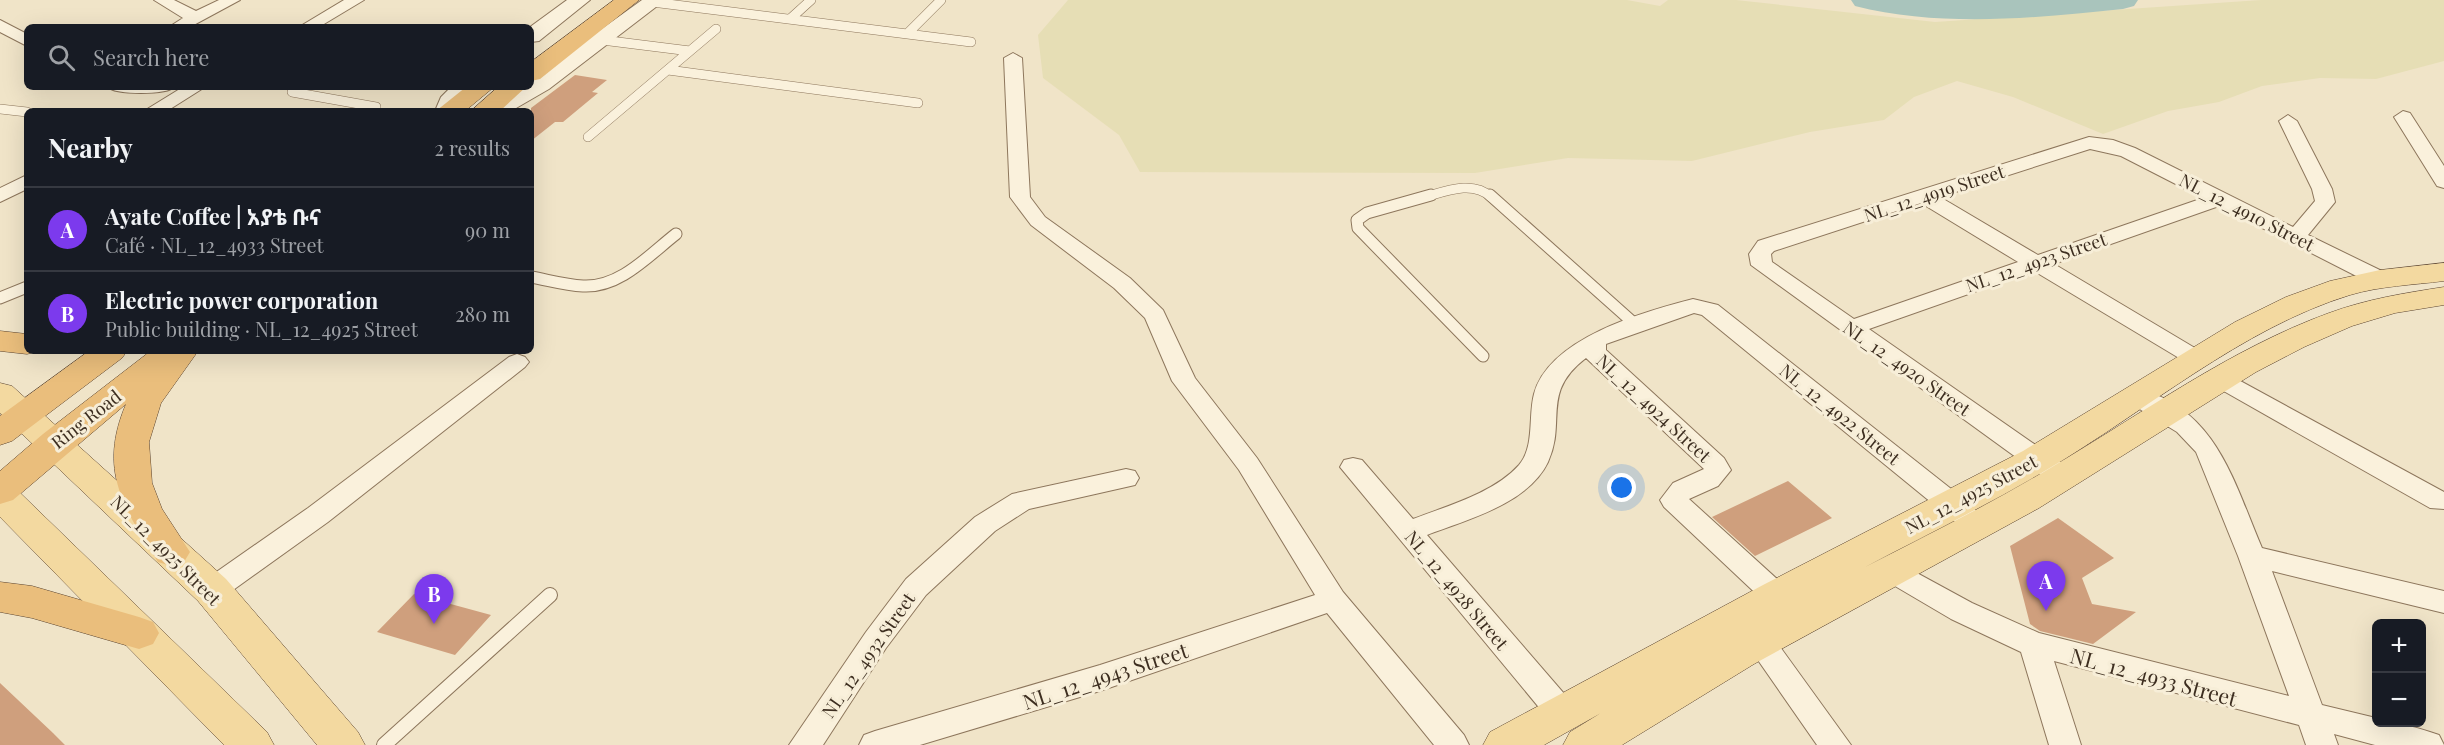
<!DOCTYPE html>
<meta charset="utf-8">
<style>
:root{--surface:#171b24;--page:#20242c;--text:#f1f3f6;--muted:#9ea1a6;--line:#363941;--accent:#7c3aed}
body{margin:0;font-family:"Playfair Display","Noto Sans Ethiopic",serif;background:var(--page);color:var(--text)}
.controls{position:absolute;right:18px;bottom:18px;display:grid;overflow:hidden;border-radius:9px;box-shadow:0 6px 24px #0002}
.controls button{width:54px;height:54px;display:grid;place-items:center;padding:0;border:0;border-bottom:2px solid var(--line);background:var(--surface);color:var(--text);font:30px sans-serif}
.you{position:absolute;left:1622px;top:488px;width:21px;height:21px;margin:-15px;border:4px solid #fff;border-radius:50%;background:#1a73e8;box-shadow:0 0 0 9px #1a73e833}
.badge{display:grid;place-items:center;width:39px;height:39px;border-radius:50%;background:var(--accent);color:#fff;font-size:20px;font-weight:700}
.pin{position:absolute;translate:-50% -50px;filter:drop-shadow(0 2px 3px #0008)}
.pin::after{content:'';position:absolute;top:32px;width:21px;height:18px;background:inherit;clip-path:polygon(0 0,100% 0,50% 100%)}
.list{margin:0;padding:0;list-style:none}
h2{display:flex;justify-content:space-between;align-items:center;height:78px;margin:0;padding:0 24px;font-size:26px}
h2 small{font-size:20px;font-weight:400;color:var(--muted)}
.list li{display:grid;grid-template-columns:39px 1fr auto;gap:18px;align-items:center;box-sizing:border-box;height:84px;padding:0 24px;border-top:2px solid var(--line)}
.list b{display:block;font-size:22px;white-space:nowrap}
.list p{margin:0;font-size:20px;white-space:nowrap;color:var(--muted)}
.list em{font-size:20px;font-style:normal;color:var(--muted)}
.icon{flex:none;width:33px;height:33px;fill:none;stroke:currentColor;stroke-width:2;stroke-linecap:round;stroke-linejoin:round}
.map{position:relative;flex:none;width:2444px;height:745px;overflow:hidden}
.search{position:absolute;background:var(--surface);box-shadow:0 6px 24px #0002;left:24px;top:24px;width:510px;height:66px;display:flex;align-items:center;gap:15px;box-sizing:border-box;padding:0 21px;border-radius:9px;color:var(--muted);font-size:22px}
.panel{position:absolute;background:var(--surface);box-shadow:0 6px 24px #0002;left:24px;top:108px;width:510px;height:246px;border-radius:9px}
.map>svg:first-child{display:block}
</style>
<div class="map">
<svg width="2444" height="745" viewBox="0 0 2444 745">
<rect width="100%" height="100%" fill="#f0e4c8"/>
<!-- farmland -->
<path fill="#e6deb5" d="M 1068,0 L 1627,0 L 1660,6 L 1668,0 L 1736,0 L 1935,22 L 2261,0 L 2444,0 L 2444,61 L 2376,79 L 2320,78 L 2262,86 L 2219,102 L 2168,111 L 2103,134 L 2013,97 L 1957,81 L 1914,97 L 1884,120 L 1810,132 L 1692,161 L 1568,158 L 1475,173 L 1140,172 L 1119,135 L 1043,78 L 1038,35 Z"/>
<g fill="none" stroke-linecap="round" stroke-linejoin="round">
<!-- river -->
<path fill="#a9c4bc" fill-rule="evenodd" d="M 1851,0 L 2138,0 L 2134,6 L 2123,9 C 2036,18 1942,28 1855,6 Z"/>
</g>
<!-- building -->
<path fill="#cf9f7d" d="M 575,75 L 607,80 L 592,92 L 598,93 L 563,122 L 555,122 L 531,141 L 531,108 Z
M 1788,481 L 1832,518 L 1755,556 L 1712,517 Z
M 2058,518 L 2114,558 L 2082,578 L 2092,604 L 2136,612 L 2093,644 L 2040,631 L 2030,624 L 2010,546 Z
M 414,594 L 491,615 L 455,655 L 377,632 Z
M 0,683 L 53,733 L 65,745 L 0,745 Z"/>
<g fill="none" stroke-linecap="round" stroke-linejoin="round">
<defs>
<path id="service-far2" d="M 652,2 L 971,42
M 790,19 L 811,0
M 907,34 L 941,0
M 602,40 L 690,51
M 668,70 L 918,103
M 292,92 L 376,107 L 376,111
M 0,109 L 27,112
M 588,137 L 716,29
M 1425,197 C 1446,191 1473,180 1491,197"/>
<path id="service-far1" d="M 1431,195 L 1367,213 L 1357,220 L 1358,228 L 1483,356
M 1490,195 L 1637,326
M 531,277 C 548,280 565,285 583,286 C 620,288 649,255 676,234
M 0,298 L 27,287"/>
<path id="service" d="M 384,745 L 550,595"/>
<path id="minor" d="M 154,0 L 174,0 L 196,11 L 219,0 L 240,0 L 190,27 L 169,27 L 183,18 Z
M 344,0 L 364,0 L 319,27 L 299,27 Z
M 0,20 L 27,34 L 27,46 L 0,32 Z
M 1013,53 L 1022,58 L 1030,197 L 1045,217 L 1130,278 L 1163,310 L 1195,378 L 1257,458 L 1343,592 L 1464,735 L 1469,745 L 1434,745 L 1327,613 L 1100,691 L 920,745 L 859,745 L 864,735 L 875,731 L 1100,665 L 1315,595 L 1239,470 L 1172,381 L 1145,318 L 1114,288 L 1031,225 L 1010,197 L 1004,58 Z
M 108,87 L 174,87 C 168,95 114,95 108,87 Z
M 183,87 L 205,87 L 167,111 L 144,111 Z
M 2403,111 L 2410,113 L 2444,166 L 2444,188 L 2437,186 L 2394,117 Z
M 2288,115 L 2297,121 L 2332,189 L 2335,202 L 2308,235 L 2388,274 L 2391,279 L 2388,284 L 2372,284 L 2219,206 L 2054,264 L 2205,354 L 2209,359 L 2205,364 L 2197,367 L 2189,364 L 2034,271 L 1869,329 L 2060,462 L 2064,469 L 2060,476 L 2051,478 L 2042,476 L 1751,265 L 1749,254 L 1758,241 L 2089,137 L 2113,140 L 2135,148 L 2293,227 L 2315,201 L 2312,189 L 2279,121 ZM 2090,149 L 2121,156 L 2203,198 L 2038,255 L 1940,197 ZM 1921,203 L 2018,262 L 1854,319 L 1772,262 L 1771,254 L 1774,251 Z
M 27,175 L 27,189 L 0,202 L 0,188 Z
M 1693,299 L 1718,305 L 1974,507 L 1977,514 L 1974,521 L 1964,524 L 1954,521 L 1702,315 L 1694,313 L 1606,344 L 1606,350 L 1724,458 L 1731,470 L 1718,486 L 1689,499 L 1787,588 L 1791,596 L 1787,604 L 1777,607 L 1767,604 L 1664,507 L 1660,500 L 1673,483 L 1704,469 L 1586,358 C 1540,393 1567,421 1548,462 C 1528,504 1466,520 1427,535 L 1573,704 L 1578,713 L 1573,722 L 1562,726 L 1551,722 L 1340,467 L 1344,460 L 1353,458 L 1362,460 L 1413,519 C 1447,506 1494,493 1519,465 C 1535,446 1528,416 1534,394 C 1549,338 1643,312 1693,299 Z
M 517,354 L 525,357 L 529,362 L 525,367 L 328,522 L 222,598 L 212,601 L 202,598 L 198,590 L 202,582 L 308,508 L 509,357 Z
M 2222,371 L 2444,492 L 2444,509 L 2430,508 L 2213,385 L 2210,379 L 2213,373 Z
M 2137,388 C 2217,410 2233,480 2262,548 L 2444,591 L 2444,613 L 2272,571 L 2322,705 L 2376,718 L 2376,722 C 2398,722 2419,728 2439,735 L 2444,745 L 2375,745 L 2334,734 L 2338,745 L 2306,745 L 2299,725 L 2054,661 L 2081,745 L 2049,745 L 2021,652 L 1951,619 L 1883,579 L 1879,571 L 1883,563 L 1893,560 L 1972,603 L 2039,633 L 2289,696 L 2238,556 L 2196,452 L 2177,432 L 2128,402 L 2125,396 L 2128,390 Z
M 1126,469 L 1135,471 L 1139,478 L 1135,485 L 1029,509 L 995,531 L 926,595 L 886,648 L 823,745 L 789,745 L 866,632 L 906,579 L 975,517 L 1012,494 Z
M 1752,618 L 1762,622 L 1851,745 L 1817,745 L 1737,630 L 1742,622 Z"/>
<path id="tertiary" d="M 567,0 L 590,0 L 539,41 L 531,42 L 530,27 Z
M 642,0 L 665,0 L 549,89 L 511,111 L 482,111 L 486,106 L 519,87 L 531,87 L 531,80 Z
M 451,87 L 476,87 L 462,100 L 459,111 L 435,111 L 441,97 Z"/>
<path id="primary" d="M 2444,263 L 2444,281 C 2413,285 2380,286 2350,295 C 2242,328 2145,412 2048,469 C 1989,504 1926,535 1865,567 C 1928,535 1992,503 2052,467 C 2143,413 2230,349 2329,313 C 2367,299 2405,293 2444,287 L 2444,305 L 2395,313 L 2352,326 L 2304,347 L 2256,372 L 2039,508 L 1754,664 L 1622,745 L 1563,745 L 1570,732 L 1601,713 L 1544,745 L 1483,745 L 1490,732 L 1763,585 L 2023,451 L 2235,322 L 2286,297 L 2330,281 L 2380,270 Z
M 0,383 L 12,386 L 226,579 L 358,732 L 365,745 L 317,745 L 198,601 L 0,413 Z
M 0,482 L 13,486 L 267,732 L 274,745 L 224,745 L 0,517 Z"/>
<path id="trunk" d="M 614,0 L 639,0 L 540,79 L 531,81 L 531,62 Z
M 466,87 L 494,87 L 465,111 L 436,111 Z
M 498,87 L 526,87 L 500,111 L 471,111 Z
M 0,331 L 27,334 L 27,351 L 39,351 L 27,354 L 0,351 Z
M 89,351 L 127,351 L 122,358 L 12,441 L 0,445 L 0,416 Z
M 158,351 L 198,351 L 161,403 L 149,442 L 152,483 L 162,509 L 190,552 L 184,562 L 171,566 L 158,562 C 123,507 98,470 126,404 L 13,500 L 0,504 L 0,471 L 43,434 L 148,353 Z
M 0,582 L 32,586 L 139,617 L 153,622 L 159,633 L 153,644 L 139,649 L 32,618 L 0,612 Z"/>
</defs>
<!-- service-far2 casing -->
<use href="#service-far2" stroke="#8d765c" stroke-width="10"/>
<!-- service-far1 casing -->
<use href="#service-far1" stroke="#8d765c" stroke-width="13"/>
<!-- service casing -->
<use href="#service" stroke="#8d765c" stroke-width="16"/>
<!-- minor casing -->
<use href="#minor" stroke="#8d765c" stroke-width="2"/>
<!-- tertiary casing -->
<use href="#tertiary" stroke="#8d765c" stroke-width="2"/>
<!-- primary casing -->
<use href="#primary" stroke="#5b4430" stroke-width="1"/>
<!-- trunk casing -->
<use href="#trunk" stroke="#5b4430" stroke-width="1"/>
<!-- service-far2 -->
<use href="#service-far2" stroke="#faf1dc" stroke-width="9"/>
<!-- service-far1 -->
<use href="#service-far1" stroke="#faf1dc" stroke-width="11"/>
<!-- service -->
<use href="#service" stroke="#faf1dc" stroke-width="14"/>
<!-- minor -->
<use href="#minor" fill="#faf1dc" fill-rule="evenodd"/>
<!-- tertiary -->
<use href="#tertiary" fill="#faf1dc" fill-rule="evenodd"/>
<!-- primary -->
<use href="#primary" fill="#f3d9a0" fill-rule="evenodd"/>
<!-- trunk -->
<use href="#trunk" fill="#eabe7c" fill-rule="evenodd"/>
</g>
<g text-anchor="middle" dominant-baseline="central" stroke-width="6" stroke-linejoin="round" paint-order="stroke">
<!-- street labels -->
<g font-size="18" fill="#3d2e20" stroke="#f7eed8">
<text transform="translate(1934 193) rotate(-18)">NL_12_4919 Street</text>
<text transform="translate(2247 212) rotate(27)">NL_12_4910 Street</text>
<text transform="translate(2036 262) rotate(-19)">NL_12_4923 Street</text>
<text transform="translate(1907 368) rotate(35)">NL_12_4920 Street</text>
<text transform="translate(1654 408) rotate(43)">NL_12_4924 Street</text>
<text transform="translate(1840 414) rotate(39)">NL_12_4922 Street</text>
<text transform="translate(86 419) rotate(-38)">Ring Road</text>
<text transform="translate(1971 494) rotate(-28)">NL_12_4925 Street</text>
<text transform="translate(166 550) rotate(45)">NL_12_4925 Street</text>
<text transform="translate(1457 590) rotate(50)">NL_12_4928 Street</text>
<text transform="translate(868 655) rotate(-55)">NL_12_4932 Street</text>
</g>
<!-- near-street labels -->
<g font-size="21" fill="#3d2e20" stroke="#f7eed8">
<text transform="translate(1105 675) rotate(-18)">NL_12_4943 Street</text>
<text transform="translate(2154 676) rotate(15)">NL_12_4933 Street</text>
</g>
</g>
</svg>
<div class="controls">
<button>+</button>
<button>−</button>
</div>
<div class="you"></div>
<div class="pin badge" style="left:2046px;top:611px">A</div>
<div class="pin badge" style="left:434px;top:624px">B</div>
<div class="search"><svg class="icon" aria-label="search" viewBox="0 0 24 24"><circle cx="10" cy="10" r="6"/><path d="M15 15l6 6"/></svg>Search here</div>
<section class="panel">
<h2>Nearby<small>2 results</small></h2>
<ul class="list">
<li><span class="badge">A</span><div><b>Ayate Coffee | አያቴ ቡና</b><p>Café · NL_12_4933 Street</p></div><em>90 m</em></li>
<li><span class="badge">B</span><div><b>Electric power corporation</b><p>Public building · NL_12_4925 Street</p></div><em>280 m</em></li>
</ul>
</section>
</div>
